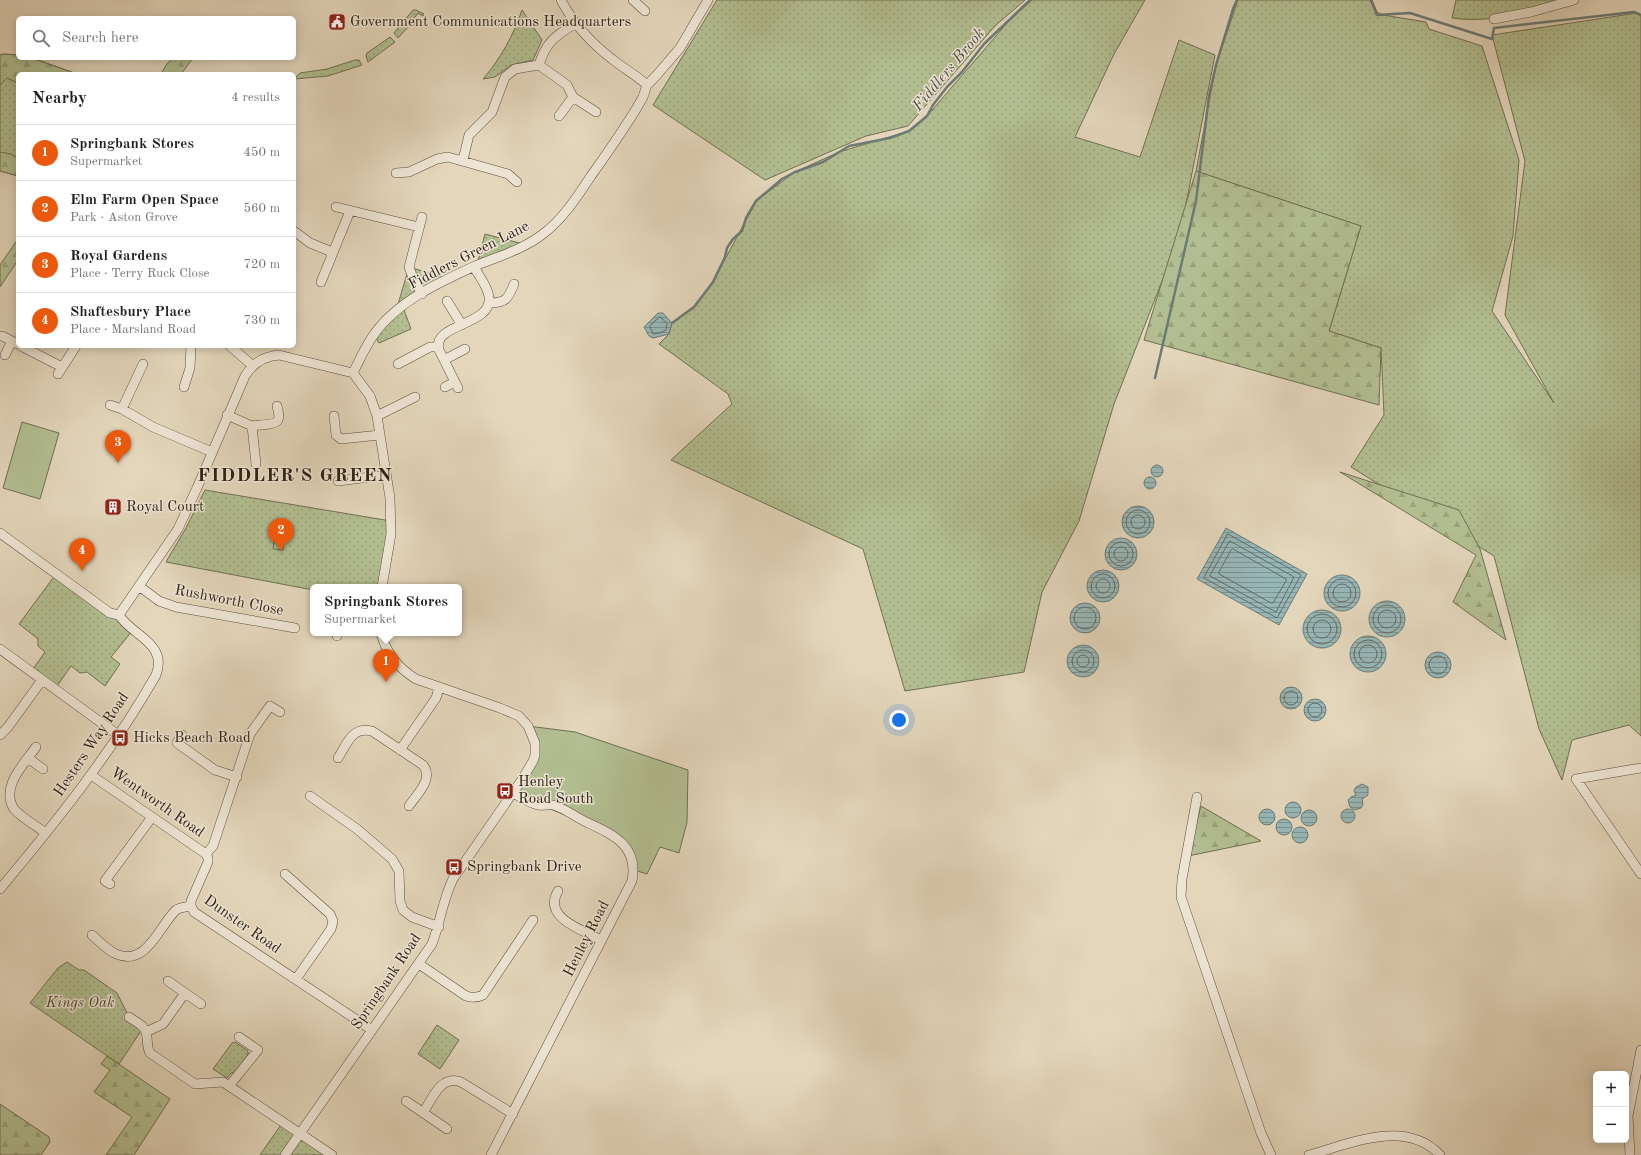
<!DOCTYPE html>
<meta charset="utf-8">
<style>
:root{--surface:#fff;--page:#f6f6f6;--text:#222;--muted:#767676;--line:#e0e0e0;--accent:#ea580c}
body{margin:0;font-family:"Old Standard TT",serif;background:var(--page);color:var(--text)}
.controls{position:absolute;right:12px;bottom:12px;display:grid;overflow:hidden;border-radius:6px;box-shadow:0 2px 10px #0003}
.controls button{width:36px;height:36px;display:grid;place-items:center;padding:0;border:0;border-bottom:1px solid var(--line);background:var(--surface);color:var(--text);font:20px sans-serif}
.you{position:absolute;left:899px;top:720px;width:14px;height:14px;margin:-10px;border:3px solid #fff;border-radius:50%;background:#1a73e8;box-shadow:0 0 0 6px #1a73e833}
.badge{display:grid;place-items:center;width:26px;height:26px;border-radius:50%;background:var(--accent);color:#fff;font-size:13px;font-weight:700}
.pin{position:absolute;translate:-50% -33px;filter:drop-shadow(0 1px 2px #0008)}
.pin::after{content:'';position:absolute;top:21px;width:14px;height:12px;background:inherit;clip-path:polygon(0 0,100% 0,50% 100%)}
.popup{position:absolute;left:310px;top:584px;width:152px;height:52px;box-sizing:border-box;display:grid;place-content:center;border-radius:6px;background:var(--surface);filter:drop-shadow(0 1px 3px #0005);font-size:13px;white-space:nowrap;color:var(--muted)}
.popup b{font-size:15px;color:var(--text)}
.popup::after{content:'';position:absolute;left:50%;top:100%;margin-left:-8px;border:8px solid transparent;border-top-color:var(--surface)}
.list{margin:0;padding:0;list-style:none}
h2{display:flex;justify-content:space-between;align-items:center;height:52px;margin:0;padding:0 16px;font-size:17px}
h2 small{font-size:13px;font-weight:400;color:var(--muted)}
.list li{display:grid;grid-template-columns:26px 1fr auto;gap:12px;align-items:center;box-sizing:border-box;height:56px;padding:0 16px;border-top:1px solid var(--line)}
.list b{display:block;font-size:15px;white-space:nowrap}
.list p{margin:0;font-size:13px;white-space:nowrap;color:var(--muted)}
.list em{font-size:13px;font-style:normal;color:var(--muted)}
.icon{flex:none;width:22px;height:22px;fill:none;stroke:currentColor;stroke-width:2;stroke-linecap:round;stroke-linejoin:round}
.map{position:relative;flex:none;width:1641px;height:1155px;overflow:hidden}
.search{position:absolute;background:var(--surface);box-shadow:0 2px 10px #0003;left:16px;top:16px;width:280px;height:44px;display:flex;align-items:center;gap:10px;box-sizing:border-box;padding:0 14px;border-radius:6px;color:var(--muted);font-size:15px}
.panel{position:absolute;background:var(--surface);box-shadow:0 2px 10px #0003;left:16px;top:72px;width:280px;height:276px;border-radius:6px}
.map>svg:first-child{display:block}
</style>
<div class="map">
<svg width="1641" height="1155" viewBox="0 0 1641 1155">
<defs>
<pattern id="grass-dots" width="8" height="8" patternUnits="userSpaceOnUse"><rect width="8" height="8" fill="#b2be91"/><path d="M2 2h.1M6 6h.1" fill="none" stroke="#99a37c" stroke-width="1.8" stroke-linecap="round"/></pattern>
<pattern id="forest-firs" width="22" height="20" patternUnits="userSpaceOnUse"><rect width="22" height="20" fill="#b2be91"/><path d="M5 1l3.5 6h-7zM16 11l3.5 6h-7z" fill="#99a37c"/></pattern>
<pattern id="water-rules" width="6" height="5" patternUnits="userSpaceOnUse"><rect width="6" height="5" fill="#97b7b7"/><path d="M0 2.5h6" fill="none" stroke="#7c9494"/></pattern>
</defs>
<rect width="100%" height="100%" fill="#e3d6bb"/>
<filter id="stains"><feTurbulence type="fractalNoise" baseFrequency=".005" numOctaves="4"/><feColorMatrix values="0 0 0 0 .2 0 0 0 0 .09 0 0 0 0 .02 0 0 0 .5 -.17"/></filter>
<radialGradient id="worn" r=".72"><stop offset=".6" stop-color="#630" stop-opacity="0"/><stop offset="1" stop-color="#630" stop-opacity=".3"/></radialGradient>
<!-- grass -->
<path fill="url(#grass-dots)" stroke="#707052" d="M 717,0 L 1025,0 L 995,26 L 908,126 L 866,136 L 765,180 L 653,105 Z
M 1032,0 L 1145,0 L 1114,54 L 1075,137 L 1140,157 L 1179,40 L 1215,55 L 1180,235 L 1114,404 L 1079,521 L 1042,592 L 1024,672 L 905,691 L 863,549 L 671,460 L 732,404 L 728,394 L 659,344 L 669,334 L 672,323 L 698,303 L 713,282 L 756,201 L 795,172 L 839,152 L 909,131 L 927,116 L 1008,22 Z
M 1238,0 L 1372,0 L 1377,12 L 1383,15 L 1426,22 L 1429,29 L 1482,46 L 1519,160 L 1513,236 L 1492,311 L 1554,403 L 1505,315 L 1525,161 L 1492,35 L 1637,13 L 1641,16 L 1641,736 L 1629,725 L 1572,740 L 1562,780 L 1539,729 L 1494,556 L 1351,467 L 1384,415 L 1381,348 L 1329,331 L 1361,226 L 1196,171 L 1216,65 Z
M 1456,0 L 1574,0 C 1534,10 1494,24 1452,18 Z
M 413,10 L 416,10 L 424,14 L 423,16 L 418,13 L 407,28 L 398,38 L 394,33 Z
M 522,10 L 542,40 L 533,60 L 511,65 L 495,77 L 483,79 C 501,58 513,36 522,10 Z
M 390,37 L 395,42 L 368,62 L 366,56 L 367,53 Z
M 3,54 L 18,55 L 18,58 L 32,58 L 77,74 L 18,74 L 18,176 L 0,171 L 0,55 Z
M 355,60 L 359,60 L 362,65 L 328,76 L 294,79 L 300,73 L 327,69 Z
M 485,234 L 527,245 L 477,265 Z
M 409,267 L 448,279 L 403,307 L 411,329 L 379,343 L 374,335 L 396,311 Z
M 205,490 L 391,521 L 382,587 L 313,587 L 313,590 L 166,562 L 186,528 Z
M 56,574 L 133,630 L 111,657 L 120,664 L 105,686 L 87,672 L 80,673 L 71,666 L 55,689 L 31,672 L 45,652 L 38,646 L 38,639 L 19,624 Z
M 67,962 L 79,970 L 84,970 L 117,993 L 129,1017 L 143,1028 L 119,1064 L 30,1003 L 58,968 Z
M 437,1025 L 459,1040 L 440,1069 L 418,1054 Z
M 235,1042 L 248,1051 L 248,1057 L 233,1073 L 231,1073 L 227,1078 L 213,1069 L 232,1043 Z
M 283,1122 L 332,1155 L 260,1155 Z"/>
<!-- forest -->
<path fill="url(#forest-firs)" stroke="#707052" d="M 3,54 L 18,55 L 18,58 L 32,58 L 77,74 L 18,74 L 18,83 L 7,78 L 0,85 L 0,55 Z
M 173,58 L 193,58 L 181,74 L 161,74 L 166,65 Z
M 0,152 L 11,154 L 18,158 L 18,176 L 0,171 Z
M 1196,171 L 1361,226 L 1329,331 L 1381,348 L 1379,405 L 1144,340 Z
M 18,239 L 18,260 L 0,287 L 0,265 Z
M 1340,472 L 1459,510 L 1480,549 L 1506,640 L 1453,602 L 1476,555 Z
M 1201,806 L 1261,841 L 1188,856 Z
M 107,1056 L 170,1099 L 134,1155 L 106,1155 L 132,1117 L 94,1092 L 110,1070 L 101,1064 Z
M 0,1104 L 49,1137 L 50,1142 L 41,1155 L 0,1155 Z"/>
<!-- garden -->
<path fill="#b2be91" stroke="#707052" d="M 22,422 L 59,433 L 40,499 L 3,488 Z
M 274,539 L 284,540 L 283,550 L 273,549 Z
M 528,726 L 575,732 L 688,770 L 687,822 L 679,853 L 660,847 L 647,874 L 634,870 L 632,860 L 607,833 L 513,793 L 533,761 Z"/>
<!-- water -->
<path fill="url(#water-rules)" stroke="#6d7b76" d="M 658,313 L 663,313 L 672,323 L 669,334 L 653,338 L 649,336 L 644,327 Z
M1151 471a6 6 0 1 1 12 0a6 6 0 1 1-12 0Z
M1144 483a6 6 0 1 1 12 0a6 6 0 1 1-12 0Z
M1122 522a16 16 0 1 1 32 0a16 16 0 1 1-32 0Z
M 1226,528 L 1307,574 L 1279,625 L 1197,579 Z
M1105 554a16 16 0 1 1 32 0a16 16 0 1 1-32 0Z
M1087 586a16 16 0 1 1 32 0a16 16 0 1 1-32 0Z
M1324 593a18 18 0 1 1 36 0a18 18 0 1 1-36 0Z
M1369 619a18 18 0 1 1 36 0a18 18 0 1 1-36 0Z
M1070 618a15 15 0 1 1 30 0a15 15 0 1 1-30 0Z
M1303 629a19 19 0 1 1 38 0a19 19 0 1 1-38 0Z
M1350 654a18 18 0 1 1 36 0a18 18 0 1 1-36 0Z
M1067 661a16 16 0 1 1 32 0a16 16 0 1 1-32 0Z
M1425 665a13 13 0 1 1 26 0a13 13 0 1 1-26 0Z
M1280 698a11 11 0 1 1 22 0a11 11 0 1 1-22 0Z
M1304 710a11 11 0 1 1 22 0a11 11 0 1 1-22 0Z
M 1362,784 L 1368,787 L 1368,795 L 1362,799 L 1363,804 L 1361,808 L 1354,810 L 1350,807 L 1348,800 L 1351,797 L 1356,795 L 1354,791 L 1356,787 Z
M1285 810a8 8 0 1 1 16 0a8 8 0 1 1-16 0Z
M1341 816a7 7 0 1 1 14 0a7 7 0 1 1-14 0Z
M1259 817a8 8 0 1 1 16 0a8 8 0 1 1-16 0Z
M1301 818a8 8 0 1 1 16 0a8 8 0 1 1-16 0Z
M1276 827a8 8 0 1 1 16 0a8 8 0 1 1-16 0Z
M1292 835a8 8 0 1 1 16 0a8 8 0 1 1-16 0Z"/>
<g fill="none" stroke-linecap="round" stroke-linejoin="round">
<!-- shore -->
<path stroke="#636c66" stroke-width="1" d="M 660,317 L 667,323 L 666,330 L 660,333 L 653,334 L 650,326 Z
M1126 522a12 12 0 1 1 24 0a12 12 0 1 1-24 0Z
M1131 522a7 7 0 1 1 14 0a7 7 0 1 1-14 0Z
M 1228,534 L 1301,575 L 1277,618 L 1204,578 Z
M 1230,541 L 1294,577 L 1276,612 L 1210,576 Z
M1109 554a12 12 0 1 1 24 0a12 12 0 1 1-24 0Z
M1114 554a7 7 0 1 1 14 0a7 7 0 1 1-14 0Z
M 1233,549 L 1286,579 L 1286,581 L 1273,603 L 1271,603 L 1219,574 L 1219,572 L 1231,550 Z
M1091 586a12 12 0 1 1 24 0a12 12 0 1 1-24 0Z
M1328 593a14 14 0 1 1 28 0a14 14 0 1 1-28 0Z
M1096 586a7 7 0 1 1 14 0a7 7 0 1 1-14 0Z
M1333 593a9 9 0 1 1 18 0a9 9 0 1 1-18 0Z
M1373 619a14 14 0 1 1 28 0a14 14 0 1 1-28 0Z
M1074 618a11 11 0 1 1 22 0a11 11 0 1 1-22 0Z
M1378 619a9 9 0 1 1 18 0a9 9 0 1 1-18 0Z
M1307 629a15 15 0 1 1 30 0a15 15 0 1 1-30 0Z
M1313 629a9 9 0 1 1 18 0a9 9 0 1 1-18 0Z
M1354 654a14 14 0 1 1 28 0a14 14 0 1 1-28 0Z
M1359 654a9 9 0 1 1 18 0a9 9 0 1 1-18 0Z
M1072 661a11 11 0 1 1 22 0a11 11 0 1 1-22 0Z
M1077 661a6 6 0 1 1 12 0a6 6 0 1 1-12 0Z
M1429 665a9 9 0 1 1 18 0a9 9 0 1 1-18 0Z
M1284 698a7 7 0 1 1 14 0a7 7 0 1 1-14 0Z
M1308 710a7 7 0 1 1 14 0a7 7 0 1 1-14 0Z"/>
<!-- stream -->
<path stroke="#6d7b76" stroke-width="2.5" d="M 1371,0 L 1377,15 L 1410,13 L 1492,39 L 1494,28 L 1634,12 L 1641,15
M 672,323 L 694,307 L 713,282 L 725,257 L 727,248 L 733,239 L 742,231 L 746,218 L 756,201 L 782,179 L 795,172 L 823,162 L 849,146 L 890,138 L 909,131 L 927,116 L 933,105 L 947,87 L 962,72 L 984,44 L 1030,0
M 1155,378 L 1196,201 L 1209,96 L 1216,65 L 1233,9 L 1237,0"/>
<defs>
<path id="minor" d="M 561,0 C 573,23 591,43 612,59 C 623,68 636,75 647,85
M 633,0 L 645,11
M 1494,19 L 1531,12 L 1574,0
M 539,65 C 546,41 557,35 576,23
M 559,116 L 573,97
M 463,160 L 469,135 L 492,112 L 505,77 L 515,69 L 539,65 L 567,85 L 573,97 L 596,112
M 396,173 L 409,172 L 437,159 L 448,157 L 508,174 L 517,182
M 336,207 L 419,227
M 294,231 L 310,243 L 332,252
M 321,282 L 350,211
M 422,294 L 413,278 L 409,267 L 422,217
M 447,301 L 462,325
M 489,303 C 506,303 508,299 514,284
M 2,336 L 18,344
M 21,346 L 62,367
M 230,346 L 253,366
M 5,355 L 12,341
M 444,360 L 465,349
M 398,364 L 430,347 L 438,347
M 353,373 C 360,359 366,345 375,333 C 398,301 440,282 475,266 C 499,256 522,250 543,234 C 563,219 577,197 591,176 C 606,155 621,133 635,111 L 643,97 L 647,85 L 656,76 L 680,48 L 708,0
M 353,373 L 370,396 L 377,416 L 390,498 L 391,534 L 382,587
M 58,374 L 76,346
M 184,387 L 190,368 L 191,346
M 445,387 L 455,382
M 458,388 L 439,350 C 431,323 493,326 489,297 C 488,287 479,276 474,267
M 110,405 L 122,409 L 153,427 L 212,452
M 122,409 L 143,364
M 227,415 L 252,426 L 256,464
M 334,416 L 336,435 L 341,439 L 380,435
M 377,416 L 415,397
M 252,426 C 257,425 276,425 278,420 C 280,416 278,410 277,406
M 338,481 L 386,475
M 0,533 L 110,613 L 119,615
M 139,586 L 159,601 L 176,607 L 295,628
M 119,615 L 178,529 L 197,488 L 245,376 C 253,363 264,356 279,355 L 353,373
M 337,636 L 337,633
M 0,649 L 118,735
M 0,735 L 8,727 L 42,680
M 182,735 L 177,743 L 215,770 L 237,777
M 36,747 C 24,764 0,787 14,809 C 22,818 36,826 46,833
M 400,750 L 436,698 L 439,688
M 28,758 L 43,769
M 338,758 C 347,744 352,726 372,731 L 423,765 C 434,779 417,794 409,806
M 1641,768 L 1576,779 L 1641,874
M 91,775 L 206,854
M 310,796 L 357,829 L 392,859 L 399,871 L 400,901 L 403,910 L 412,917 L 439,927
M 1197,797 L 1182,879 L 1181,897 L 1261,1133 L 1271,1155
M 206,854 L 208,858 L 208,862 L 191,901 L 191,906 L 194,912 L 372,1030
M 206,854 L 213,846 L 250,734 L 270,706 L 280,712
M 285,874 L 330,914 L 333,921 L 331,929 L 296,979
M 110,884 L 105,881 L 152,817
M 0,889 C 57,821 112,752 156,675 C 168,643 132,636 119,615
M 558,891 C 542,918 583,930 601,940
M 92,935 C 99,941 107,950 116,954 C 147,967 159,926 176,910 C 180,907 187,907 191,906
M 419,964 L 466,996 C 472,998 477,998 483,995 L 533,920
M 185,993 L 201,1004
M 129,1017 C 133,1020 139,1023 143,1027 C 150,1034 145,1045 150,1053 L 195,1084 L 223,1082 L 229,1086 L 332,1155
M 146,1032 L 163,1024 L 185,993 L 168,981
M 229,1086 L 258,1050 L 239,1037
M 406,1101 L 447,1129
M 423,1113 C 432,1099 441,1074 461,1082 L 513,1114
M 285,1155 L 432,944 C 440,923 443,899 453,879 L 523,778 L 533,761 L 535,755 L 535,743 L 528,726 L 519,716 L 500,708 L 416,679 C 398,668 386,653 381,633
M 491,1155 L 632,881 C 639,844 611,834 584,821 C 574,816 564,808 553,805 C 549,804 543,806 538,805 C 529,803 521,797 513,793
M 1309,1155 C 1350,1144 1405,1118 1440,1155
M 1630,1155 L 1628,1116 L 1641,1050"/>
</defs>
<!-- minor casing -->
<use href="#minor" stroke="#5c4f3e" stroke-width="10"/>
<!-- minor -->
<use href="#minor" stroke="#ede4d3" stroke-width="9"/>
</g>
<!-- icons -->
<defs>
<symbol id="civic-square" viewBox="-11 -11 22 22"><rect x="-9" y="-9" width="18" height="18" rx="4" fill="#8f2418" stroke="#ede4d3"/><path d="M-.6-6.5H3V-4.5H.6V-3L4-1V1h2V6H-6V1h2V-1L-.6-3ZM-1.2 2.5V6h2.4V2.5Z" fill="#fff"/></symbol>
<symbol id="building-square" viewBox="-11 -11 22 22"><rect x="-9" y="-9" width="18" height="18" rx="4" fill="#8f2418" stroke="#ede4d3"/><path d="M-4-6H4V6H1V3H-1V6H-4ZM-2.5-4.3h1.7v1.8h-1.7ZM.8-4.3h1.7v1.8H.8ZM-2.5-1h1.7V.8h-1.7ZM.8-1h1.7V.8H.8Z" fill="#fff"/></symbol>
<symbol id="bus-square" viewBox="-11 -11 22 22"><rect x="-9" y="-9" width="18" height="18" rx="4" fill="#8f2418" stroke="#ede4d3"/><path d="M-5-6H5V4H4V6H2V4H-2V6H-4V4H-5ZM-3.5-4V0h7V-4ZM-3.5 1.2v1.5H-2V1.2ZM2 1.2v1.5H3.5V1.2Z" fill="#fff"/></symbol>
</defs>
<g fill-rule="evenodd">
<use href="#civic-square" x="327" y="12" width="20" height="20"/>
<use href="#building-square" x="103" y="497" width="20" height="20"/>
<use href="#bus-square" x="110" y="728" width="20" height="20"/>
<use href="#bus-square" x="495" y="781" width="20" height="20"/>
<use href="#bus-square" x="444" y="857" width="20" height="20"/>
</g>
<g text-anchor="middle" dominant-baseline="central" stroke-width="3" stroke-linejoin="round" paint-order="stroke">
<!-- poi labels -->
<g font-size="15" fill="#2f2214" stroke="#ede4d3" text-anchor="start">
<text x="350" y="22">Government Communications Headquarters</text>
<text x="126" y="507">Royal Court</text>
<text x="133" y="738">Hicks Beach Road</text>
<text x="518" y="782">Henley<tspan x="518" dy="17">Road South</tspan></text>
<text x="467" y="867">Springbank Drive</text>
</g>
<!-- street labels -->
<g font-size="15" fill="#2f2214" stroke="#ede4d3">
<text transform="translate(469 256) rotate(-27)">Fiddlers Green Lane</text>
<text transform="translate(229 601) rotate(11)">Rushworth Close</text>
<text transform="translate(92 745) rotate(-56)">Hesters Way Road</text>
<text transform="translate(157 803) rotate(35)">Wentworth Road</text>
<text transform="translate(242 925) rotate(35)">Dunster Road</text>
<text transform="translate(587 939) rotate(-63)">Henley Road</text>
<text transform="translate(387 982) rotate(-56)">Springbank Road</text>
</g>
<!-- park labels -->
<g font-size="15" font-style="italic" fill="#504933" stroke="#ede4d3">
<text x="80" y="1003">Kings Oak</text>
</g>
<!-- water labels -->
<g font-size="16" font-style="italic" fill="#4e4f45" stroke="#ede4d3">
<text transform="translate(949 70) rotate(-50)">Fiddlers Brook</text>
</g>
<!-- district labels -->
<g font-size="19" font-weight="bold" letter-spacing="1" fill="#2f2214" stroke="#ede4d3">
<text x="295" y="476">FIDDLER'S GREEN</text>
</g>
</g>
<rect width="100%" height="100%" filter="url(#stains)"/>
<rect width="100%" height="100%" fill="url(#worn)"/>
</svg>
<div class="controls">
<button>+</button>
<button>−</button>
</div>
<div class="you"></div>
<div class="pin badge" style="left:386px;top:682px">1</div>
<div class="popup"><b>Springbank Stores</b>Supermarket</div>
<div class="pin badge" style="left:281px;top:551px">2</div>
<div class="pin badge" style="left:118px;top:463px">3</div>
<div class="pin badge" style="left:82px;top:571px">4</div>
<div class="search"><svg class="icon" aria-label="search" viewBox="0 0 24 24"><circle cx="10" cy="10" r="6"/><path d="M15 15l6 6"/></svg>Search here</div>
<section class="panel">
<h2>Nearby<small>4 results</small></h2>
<ul class="list">
<li><span class="badge">1</span><div><b>Springbank Stores</b><p>Supermarket</p></div><em>450 m</em></li>
<li><span class="badge">2</span><div><b>Elm Farm Open Space</b><p>Park · Aston Grove</p></div><em>560 m</em></li>
<li><span class="badge">3</span><div><b>Royal Gardens</b><p>Place · Terry Ruck Close</p></div><em>720 m</em></li>
<li><span class="badge">4</span><div><b>Shaftesbury Place</b><p>Place · Marsland Road</p></div><em>730 m</em></li>
</ul>
</section>
</div>
